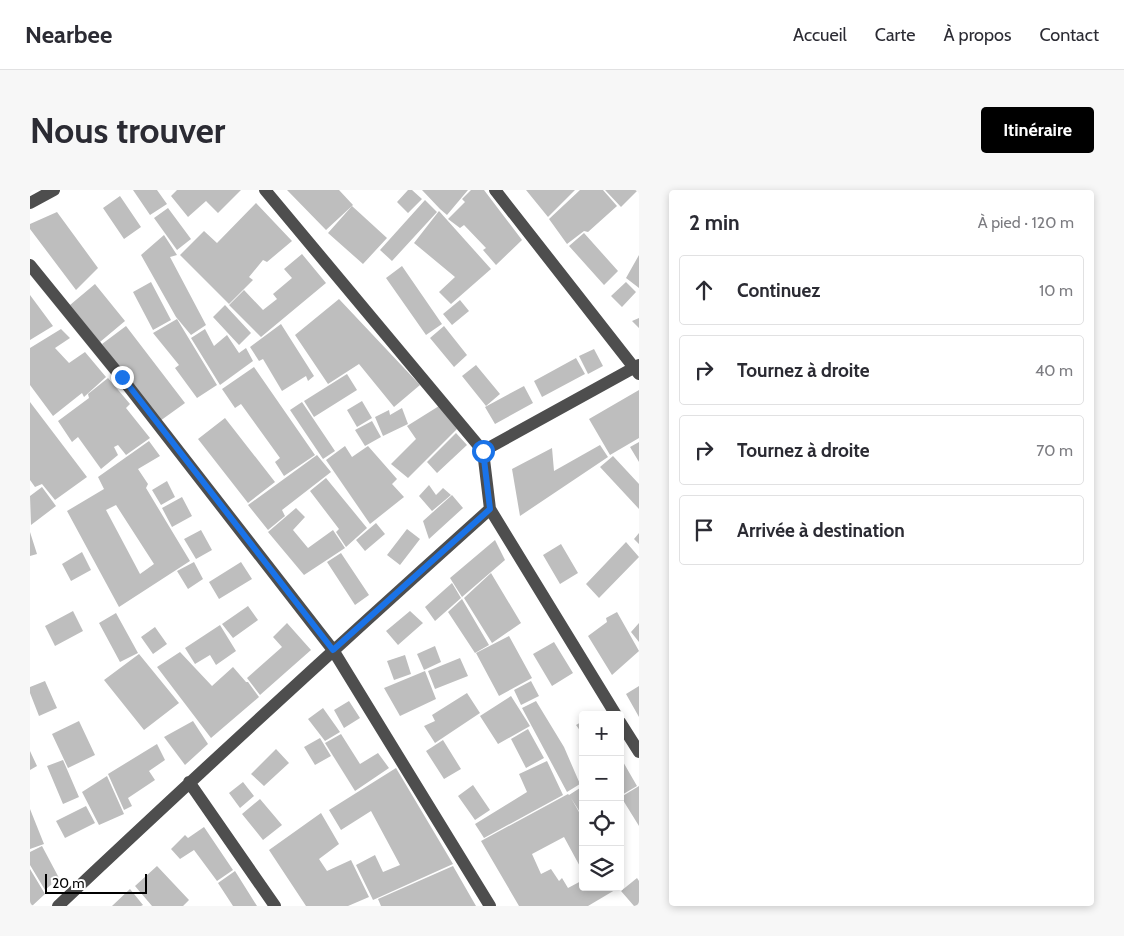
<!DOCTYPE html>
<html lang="fr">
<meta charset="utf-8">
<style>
:root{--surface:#fff;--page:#f7f7f7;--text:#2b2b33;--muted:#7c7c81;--line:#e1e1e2;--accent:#000}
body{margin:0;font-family:Cabin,sans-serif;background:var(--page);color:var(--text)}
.controls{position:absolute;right:15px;bottom:15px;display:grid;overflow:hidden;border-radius:5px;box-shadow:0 2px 8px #0003}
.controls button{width:45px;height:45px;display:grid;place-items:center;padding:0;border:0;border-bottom:1px solid var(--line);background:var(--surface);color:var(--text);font:25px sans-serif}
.scale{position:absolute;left:15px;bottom:12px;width:102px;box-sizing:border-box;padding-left:5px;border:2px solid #000;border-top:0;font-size:14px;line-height:18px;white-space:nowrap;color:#000;-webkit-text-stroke:4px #fff;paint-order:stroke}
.stop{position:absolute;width:15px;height:15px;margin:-11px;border:4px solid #1a73e8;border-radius:50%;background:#fff}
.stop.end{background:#1a73e8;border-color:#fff;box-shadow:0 1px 5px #0008}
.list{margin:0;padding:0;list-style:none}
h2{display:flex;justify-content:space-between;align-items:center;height:65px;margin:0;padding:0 20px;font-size:21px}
h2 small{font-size:16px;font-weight:400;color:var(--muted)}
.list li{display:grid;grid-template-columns:32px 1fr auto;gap:15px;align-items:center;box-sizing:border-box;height:70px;margin:0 10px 10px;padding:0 10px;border:1px solid var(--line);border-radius:5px}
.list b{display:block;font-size:19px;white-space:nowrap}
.list em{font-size:16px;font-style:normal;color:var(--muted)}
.icon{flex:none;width:28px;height:28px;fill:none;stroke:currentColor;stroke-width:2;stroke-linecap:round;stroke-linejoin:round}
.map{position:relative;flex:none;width:609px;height:716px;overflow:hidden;border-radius:5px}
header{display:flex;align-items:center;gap:30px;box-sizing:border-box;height:70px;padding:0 25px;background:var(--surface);border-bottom:1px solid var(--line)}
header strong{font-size:24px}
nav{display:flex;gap:28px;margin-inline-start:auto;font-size:18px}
.intro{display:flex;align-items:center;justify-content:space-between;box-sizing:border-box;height:120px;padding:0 30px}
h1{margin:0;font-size:35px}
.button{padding:12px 22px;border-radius:5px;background:var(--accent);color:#fff;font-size:18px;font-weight:700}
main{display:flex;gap:30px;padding:0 30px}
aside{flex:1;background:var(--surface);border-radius:5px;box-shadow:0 2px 8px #0003}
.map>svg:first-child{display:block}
</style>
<header>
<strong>Nearbee</strong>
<nav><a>Accueil</a><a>Carte</a><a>À propos</a><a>Contact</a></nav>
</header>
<div class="intro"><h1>Nous trouver</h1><a class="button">Itinéraire</a></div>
<main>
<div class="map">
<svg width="609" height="716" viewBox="0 0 609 716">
<rect width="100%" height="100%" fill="#fff"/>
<!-- building -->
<path fill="#bebebe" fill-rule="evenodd" d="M 103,0 L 127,0 L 137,14 L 120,25 Z
M 147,0 L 211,0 L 188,23 L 176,11 L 158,27 L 141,6 Z
M 257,0 L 309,0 L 323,15 L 296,40 Z
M 378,0 L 382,0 L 392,9 L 378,23 L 367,12 Z
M 392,0 L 438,0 L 417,25 L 410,19 L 411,18 L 410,19 Z
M 441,0 L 454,0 L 492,50 L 466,75 L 453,60 L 456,58 L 434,35 L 430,38 L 418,29 L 435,12 L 432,9 Z
M 496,0 L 545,0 L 518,27 Z
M 550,0 L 573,0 L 587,16 L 558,42 L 554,41 L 537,54 L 519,29 Z
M 575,0 L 606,0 L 607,1 L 591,17 Z
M 90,6 L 111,37 L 94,49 L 73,18 Z
M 395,10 L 407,22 L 362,71 L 350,60 Z
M 226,13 L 262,51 L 237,72 L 233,70 L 219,87 L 223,90 L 199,114 L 150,65 L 174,41 L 187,53 Z
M 322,16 L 357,48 L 333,74 L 298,43 Z
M 138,18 L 161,49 L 147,60 L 124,28 Z
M 409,21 L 461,79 L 421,114 L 409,102 L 425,87 L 384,53 Z
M 27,22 L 68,78 L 46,100 L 0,39 L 0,34 Z
M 554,43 L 588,81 L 574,95 L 539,56 Z
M 134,45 L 147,65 L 140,67 L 176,135 L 161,145 L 146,127 L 111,65 Z
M 272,64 L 296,93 L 231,147 L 199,115 L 214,100 L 233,120 L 247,109 L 243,104 L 262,88 L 254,79 Z
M 609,65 L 609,98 L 596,88 Z
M 372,76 L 412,134 L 396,145 L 356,88 Z
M 121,92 L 141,130 L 123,140 L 103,102 Z
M 596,92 L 606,102 L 592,117 L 581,106 Z
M 65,94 L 95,131 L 70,152 L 40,115 Z
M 0,105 L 23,136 L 0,150 Z
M 309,109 L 390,195 L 364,217 L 329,174 L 298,194 L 265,145 Z
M 430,110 L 439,121 L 422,135 L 413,124 Z
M 195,115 L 221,143 L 209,155 L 183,127 Z
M 609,128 L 609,138 L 602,131 Z
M 147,129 L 187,195 L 167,208 L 145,178 L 149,175 L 123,143 Z
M 251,134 L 284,186 L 278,191 L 276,186 L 252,201 L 233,169 L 229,171 L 220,157 Z
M 96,136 L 155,213 L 130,231 L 72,154 Z
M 414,136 L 437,165 L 424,177 L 400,148 Z
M 31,139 L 40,148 L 25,158 L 39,173 L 55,162 L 76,187 L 54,207 L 52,203 L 23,226 L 0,195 L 0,158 Z
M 175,139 L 184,156 L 197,145 L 209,163 L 216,158 L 223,171 L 190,195 L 161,148 Z
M 564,159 L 573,176 L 558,184 L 549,166 Z
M 546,168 L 555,184 L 512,207 L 504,191 Z
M 446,175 L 470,204 L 456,216 L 432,186 Z
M 224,177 L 285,265 L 254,286 L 245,272 L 250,268 L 211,214 L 205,218 L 192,199 Z
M 317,184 L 327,200 L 284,227 L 274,211 Z
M 78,188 L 100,214 L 96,218 L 120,248 L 96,265 L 88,255 L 84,257 L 88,265 L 71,279 L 48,247 L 42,252 L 28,231 L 59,208 L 58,204 Z
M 494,196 L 503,213 L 465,234 L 455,217 Z
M 609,200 L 609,248 L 580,265 L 559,229 Z
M 332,211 L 342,228 L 327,237 L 317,220 Z
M 0,212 L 57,287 L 25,310 L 12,294 L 5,297 L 0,290 Z
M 272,212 L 305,261 L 293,269 L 260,220 Z
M 409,216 L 427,239 L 378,288 L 361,274 L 386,249 L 377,236 Z
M 372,218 L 378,234 L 353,246 L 345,227 L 359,220 L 360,225 Z
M 195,228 L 245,292 L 218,313 L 168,249 Z
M 342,231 L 351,247 L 335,256 L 325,240 Z
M 426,243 L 437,255 L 407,283 L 397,272 Z
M 119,251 L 130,266 L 108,279 L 118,294 L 116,298 L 160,371 L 89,417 L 37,321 L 74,299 L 68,287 ZM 86,315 L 124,374 L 110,384 L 76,320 Z
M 609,252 L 609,272 L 600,257 Z
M 570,255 L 578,267 L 490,326 L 482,279 L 522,258 L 524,281 Z
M 315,256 L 322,267 L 338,256 L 367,289 L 362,294 L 374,307 L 340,334 L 296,270 Z
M 287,265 L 301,282 L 252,320 L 255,326 L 238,340 L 218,315 Z
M 583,266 L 609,294 L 609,319 L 570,277 Z
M 296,288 L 337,338 L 316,357 L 306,342 L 309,339 L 280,301 Z
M 137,291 L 145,307 L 131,315 L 122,300 Z
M 399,295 L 406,305 L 413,298 L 421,305 L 402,321 L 389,306 Z
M 12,297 L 26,316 L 1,335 L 0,306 Z
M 422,305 L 433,318 L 399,349 L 393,331 Z
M 152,307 L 162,326 L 142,337 L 132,318 Z
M 266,318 L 275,327 L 263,340 L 278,358 L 303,340 L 315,358 L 274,385 L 238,342 Z
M 346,333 L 355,344 L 335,361 L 326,350 Z
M 377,339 L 390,349 L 370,375 L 357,365 Z
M 171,340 L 182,360 L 166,369 L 154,349 Z
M 0,342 L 7,364 L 0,366 Z
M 609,343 L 609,354 L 604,349 Z
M 465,350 L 475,370 L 432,407 L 420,388 Z
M 596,352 L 609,367 L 569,408 L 556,394 Z
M 531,354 L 548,383 L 530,394 L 513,365 Z
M 52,362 L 61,380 L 41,391 L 32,374 Z
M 311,363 L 339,405 L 325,415 L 297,372 Z
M 164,372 L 173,389 L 158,399 L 147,381 Z
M 211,372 L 222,389 L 189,409 L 179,392 Z
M 461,383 L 491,433 L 462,453 L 434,408 Z
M 422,393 L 431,408 L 405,431 L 395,417 Z
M 432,409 L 459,455 L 445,463 L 418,422 Z
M 218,416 L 228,430 L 203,448 L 192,434 Z
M 43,421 L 53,441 L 25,456 L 15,436 Z
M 380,421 L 393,433 L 368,455 L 356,441 Z
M 587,422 L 609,461 L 582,485 L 558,446 L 577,432 L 576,428 Z
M 86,423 L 108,463 L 90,472 L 69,433 Z
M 257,433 L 281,460 L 230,505 L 217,488 L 252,457 L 243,447 Z
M 609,433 L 609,452 L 601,442 Z
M 190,435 L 206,461 L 186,475 L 180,465 L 165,474 L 155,458 Z
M 125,437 L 137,454 L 123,464 L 111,447 Z
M 479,446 L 502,488 L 469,506 L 446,463 Z
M 524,452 L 543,483 L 522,496 L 503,464 Z
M 405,456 L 411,472 L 394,480 L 387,464 Z
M 150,462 L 182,496 L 203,477 L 216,492 L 218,492 L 229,507 L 181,548 L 127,477 Z
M 109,464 L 149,513 L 114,540 L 74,490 Z
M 375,465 L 381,484 L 364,490 L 357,471 Z
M 430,468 L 438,486 L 405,499 L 398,481 Z
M 395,481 L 406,509 L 370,526 L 354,498 Z
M 15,491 L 27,518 L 9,526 L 0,503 L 0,497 Z
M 501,491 L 509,506 L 491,515 L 484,500 Z
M 609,496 L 609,527 L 596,504 Z
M 437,503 L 450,523 L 405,553 L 394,536 L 405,531 L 402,525 Z
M 481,506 L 500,536 L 468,554 L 450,526 Z
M 319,511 L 330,528 L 314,538 L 304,520 Z
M 506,511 L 534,557 L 550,594 L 537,602 L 492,518 Z
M 293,518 L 310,542 L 295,551 L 278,529 Z
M 49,531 L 65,565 L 38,578 L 22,544 Z
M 163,531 L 178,554 L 155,575 L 134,547 Z
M 553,531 L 553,545 L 546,535 Z
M 498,539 L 514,568 L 496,578 L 481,549 Z
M 311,544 L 330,574 L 348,563 L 359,578 L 325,601 L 295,553 Z
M 290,548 L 301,566 L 285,575 L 274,557 Z
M 413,550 L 431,579 L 414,589 L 396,561 Z
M 127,554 L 135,570 L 119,581 L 125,590 L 98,608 L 102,616 L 94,620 L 78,584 Z
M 246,559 L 259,573 L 234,596 L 221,584 Z
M 0,561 L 7,576 L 0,580 Z
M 33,570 L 49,607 L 33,614 L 17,576 Z
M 592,570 L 607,596 L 590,606 L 590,571 Z
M 517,571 L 533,605 L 454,648 L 445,634 L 497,602 L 489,584 Z
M 366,578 L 423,674 L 343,710 L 326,675 L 345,665 L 353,682 L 370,675 L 341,621 L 311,640 L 299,620 Z
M 77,586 L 94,624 L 69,635 L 52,602 Z
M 213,592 L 224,606 L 210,618 L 199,603 Z
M 443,595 L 460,620 L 445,630 L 428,606 Z
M 609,596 L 609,636 L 591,607 Z
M 550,598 L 553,603 L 553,627 L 541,608 L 553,629 L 553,682 L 534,647 L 502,664 L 511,684 L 521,679 L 529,691 L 532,688 L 538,698 L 553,690 L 553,697 L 590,697 L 558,716 L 489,716 L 451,651 L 538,604 L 539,605 Z
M 230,609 L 252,635 L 233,650 L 212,624 Z
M 56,616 L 65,633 L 35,648 L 26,631 Z
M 0,619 L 14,654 L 0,659 Z
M 291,623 L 309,654 L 289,669 L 297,681 L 321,670 L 339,707 L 318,716 L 276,716 L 239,660 Z
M 174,637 L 203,680 L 187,691 L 164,660 L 150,669 L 141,659 L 155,645 L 158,648 Z
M 12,656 L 29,688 L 15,700 L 0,675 L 0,662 Z
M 127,676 L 159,710 L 153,716 L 122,716 L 105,696 Z
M 423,676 L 446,716 L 351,716 L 348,709 Z
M 0,679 L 15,704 L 2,716 L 0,716 Z
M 205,681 L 227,716 L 203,716 L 188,693 Z
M 607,688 L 609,691 L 609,716 L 604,716 L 591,701 Z
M 100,699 L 113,715 L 111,716 L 82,716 Z"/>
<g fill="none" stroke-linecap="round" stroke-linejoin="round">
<!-- minor -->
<path stroke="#4e4e4e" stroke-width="12" d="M 235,0 L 453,261 L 460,319 L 586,525
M 465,0 L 609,184
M 0,13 L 24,0
M 0,75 L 91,187 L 303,460 L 460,716
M 453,261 L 609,175
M 590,532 L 609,562
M 159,592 L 245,716
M 28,716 C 170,582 314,450 460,319"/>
</g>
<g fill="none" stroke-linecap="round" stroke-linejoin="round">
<!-- route -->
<path stroke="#1a73e8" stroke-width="6" d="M 92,187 L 303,460 L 460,319 L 453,261"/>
</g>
</svg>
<div class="controls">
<button>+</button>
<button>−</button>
<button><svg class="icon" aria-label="locate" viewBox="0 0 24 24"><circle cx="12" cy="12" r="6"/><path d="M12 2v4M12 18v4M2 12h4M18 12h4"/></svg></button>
<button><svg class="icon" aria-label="layers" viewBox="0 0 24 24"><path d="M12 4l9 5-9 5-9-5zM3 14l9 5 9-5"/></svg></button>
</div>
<div class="scale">20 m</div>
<div class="stop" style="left:453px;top:261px"></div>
<div class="stop end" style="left:92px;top:187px"></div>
</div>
<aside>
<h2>2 min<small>À pied · 120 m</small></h2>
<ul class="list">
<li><svg class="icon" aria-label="ahead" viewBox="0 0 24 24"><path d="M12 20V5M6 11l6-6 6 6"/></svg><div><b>Continuez</b></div><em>10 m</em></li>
<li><svg class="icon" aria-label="right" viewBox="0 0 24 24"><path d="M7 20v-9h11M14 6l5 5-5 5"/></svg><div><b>Tournez à droite</b></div><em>40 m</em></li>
<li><svg class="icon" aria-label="right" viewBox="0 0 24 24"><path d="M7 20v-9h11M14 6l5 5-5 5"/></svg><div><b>Tournez à droite</b></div><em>70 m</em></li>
<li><svg class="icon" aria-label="arrive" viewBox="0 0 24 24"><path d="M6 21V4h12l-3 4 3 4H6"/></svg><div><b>Arrivée à destination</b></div></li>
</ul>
</aside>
</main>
